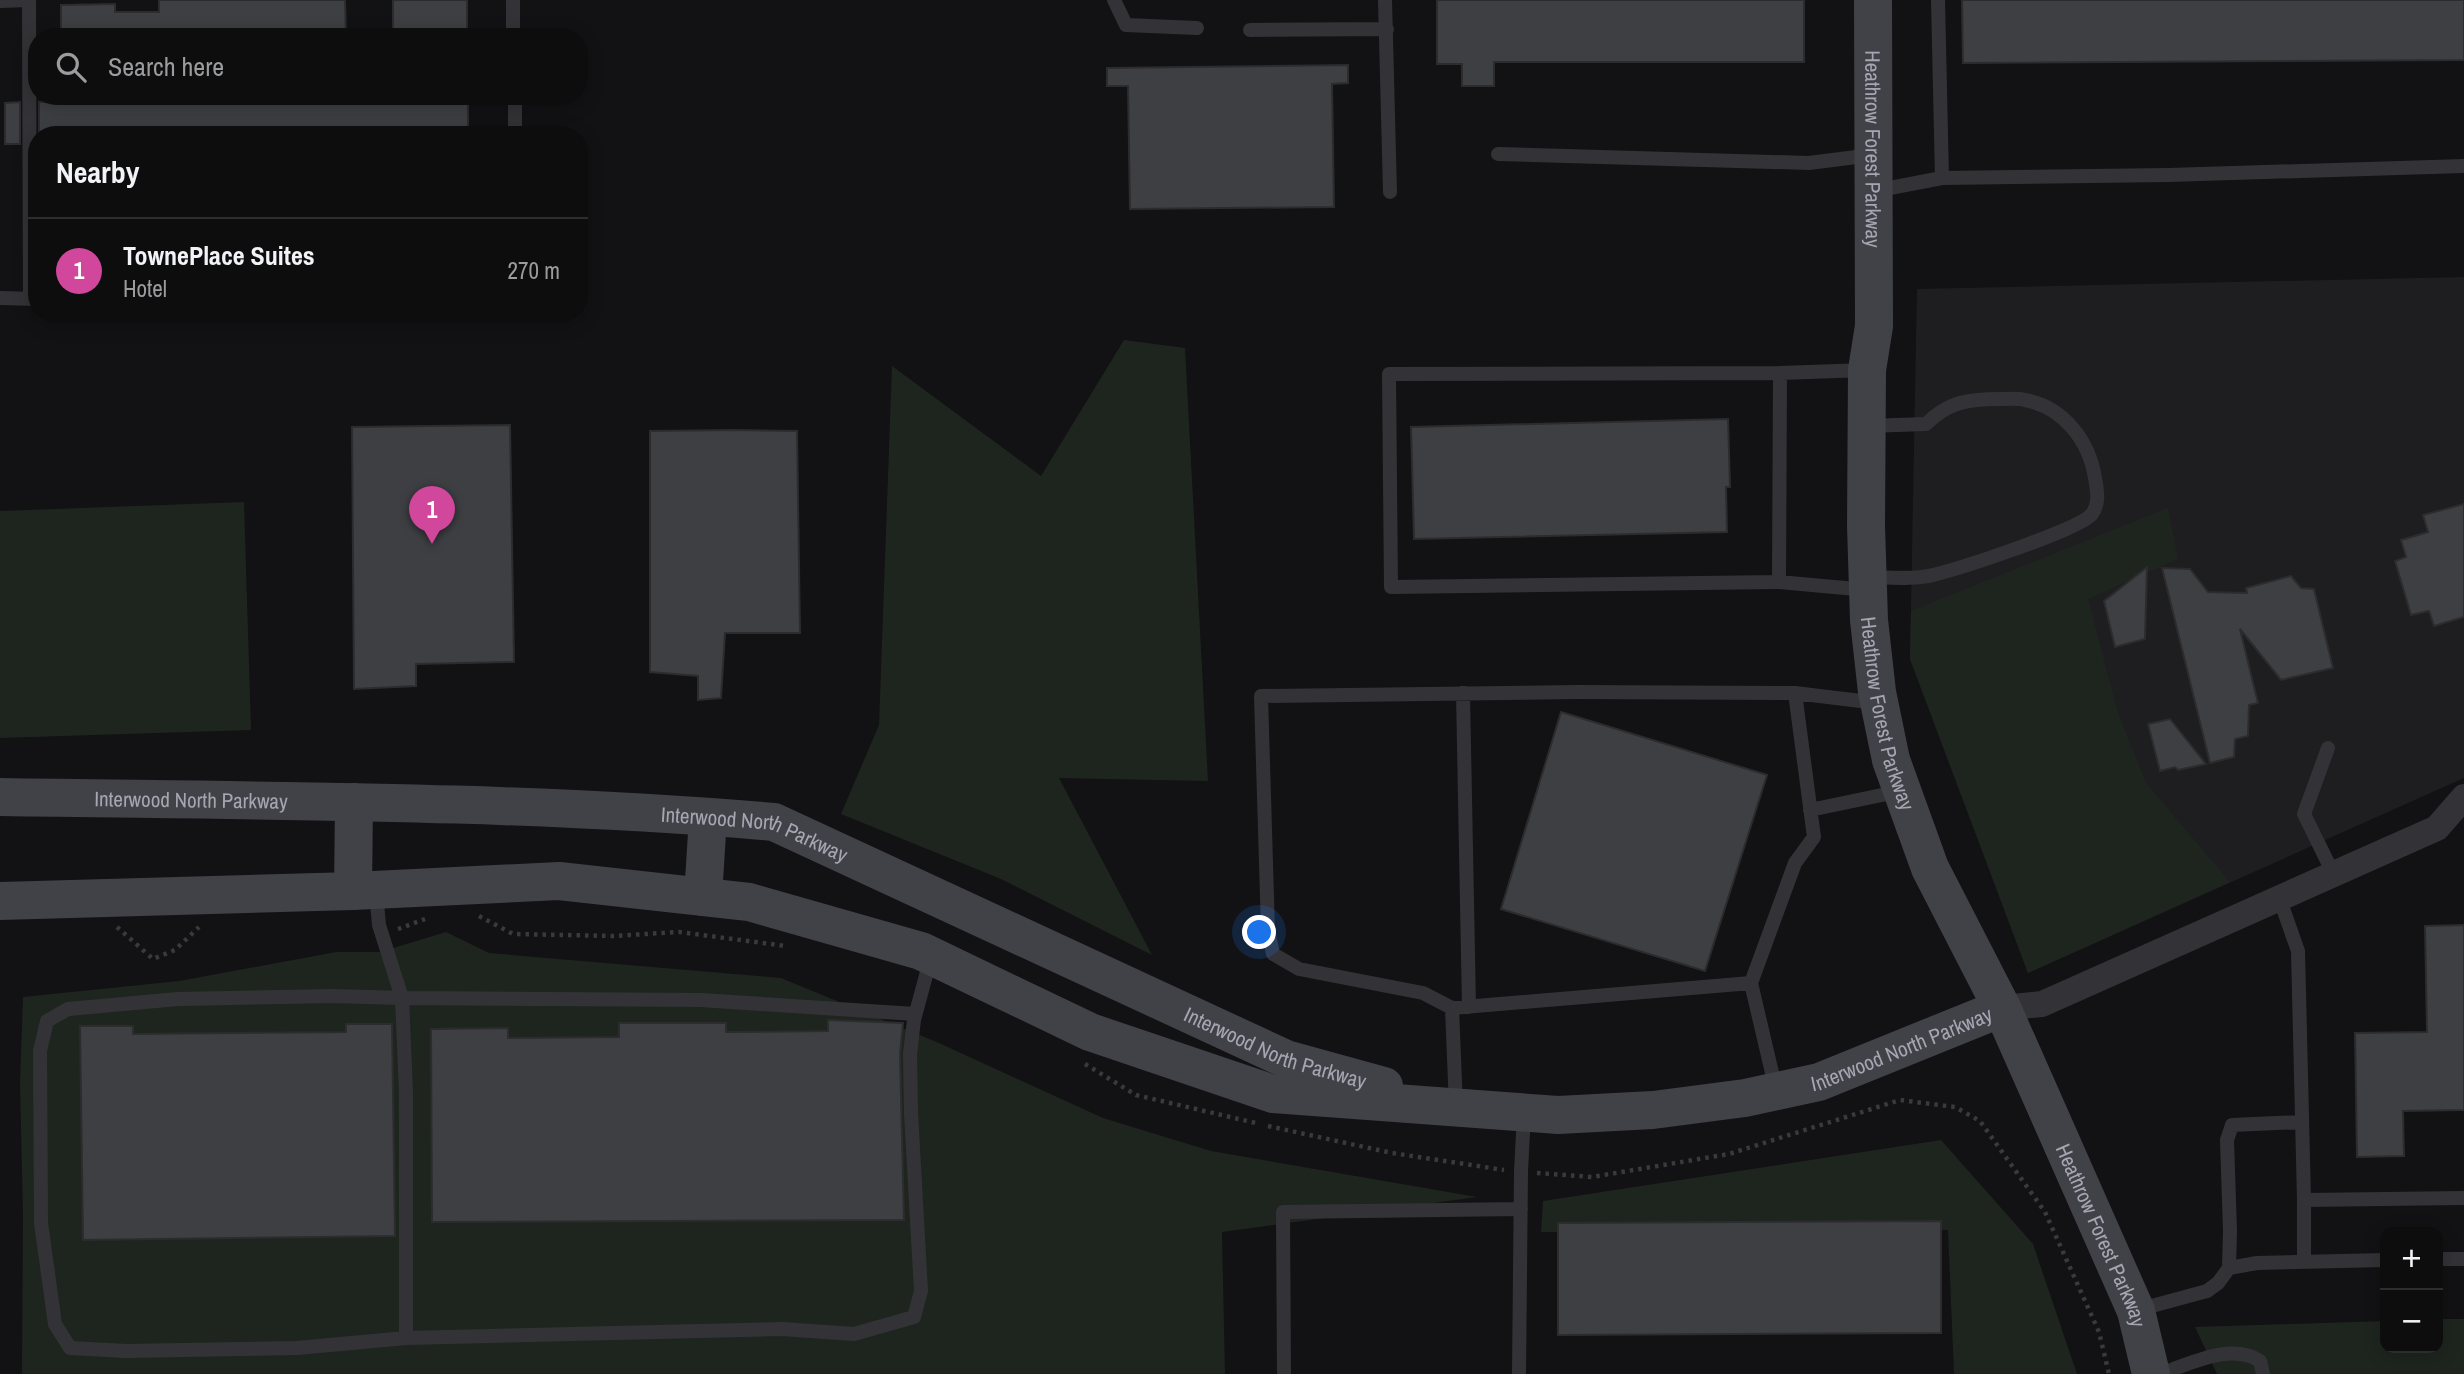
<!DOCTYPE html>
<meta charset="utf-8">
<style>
:root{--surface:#0e0d0e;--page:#171617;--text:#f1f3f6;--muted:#9b9c9e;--line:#2e2d2e;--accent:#2563eb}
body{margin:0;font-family:"Archivo Narrow",sans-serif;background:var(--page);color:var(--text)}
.controls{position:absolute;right:21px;bottom:21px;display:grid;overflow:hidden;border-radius:14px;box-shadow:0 4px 18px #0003}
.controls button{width:63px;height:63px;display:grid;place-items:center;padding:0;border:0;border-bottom:2px solid var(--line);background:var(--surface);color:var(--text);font:35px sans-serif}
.you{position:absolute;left:1260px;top:933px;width:24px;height:24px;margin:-18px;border:5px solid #fff;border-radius:50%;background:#1a73e8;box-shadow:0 0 0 10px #1a73e833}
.badge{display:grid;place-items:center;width:46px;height:46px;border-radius:50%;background:var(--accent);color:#fff;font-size:23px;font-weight:700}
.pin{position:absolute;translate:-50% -58px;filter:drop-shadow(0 2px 4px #0008)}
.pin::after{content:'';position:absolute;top:37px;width:24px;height:21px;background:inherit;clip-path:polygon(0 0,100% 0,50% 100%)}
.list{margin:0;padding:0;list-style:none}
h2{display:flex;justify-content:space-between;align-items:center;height:91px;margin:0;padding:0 28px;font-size:30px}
h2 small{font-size:23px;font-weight:400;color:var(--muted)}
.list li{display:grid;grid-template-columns:46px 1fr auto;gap:21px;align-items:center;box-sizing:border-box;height:105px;padding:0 28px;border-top:2px solid var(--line)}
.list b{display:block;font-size:26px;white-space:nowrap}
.list p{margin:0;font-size:23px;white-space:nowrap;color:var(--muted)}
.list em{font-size:23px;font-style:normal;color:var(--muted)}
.icon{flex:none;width:38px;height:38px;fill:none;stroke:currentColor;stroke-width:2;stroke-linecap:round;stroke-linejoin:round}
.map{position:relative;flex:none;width:2464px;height:1374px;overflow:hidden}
.search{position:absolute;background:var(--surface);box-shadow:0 4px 18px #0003;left:28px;top:28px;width:560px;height:77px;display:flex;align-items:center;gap:18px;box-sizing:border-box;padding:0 24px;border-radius:28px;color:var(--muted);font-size:26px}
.panel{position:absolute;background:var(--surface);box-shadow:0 4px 18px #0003;left:28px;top:126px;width:560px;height:196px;border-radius:28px}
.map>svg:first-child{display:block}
</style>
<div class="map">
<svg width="2464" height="1374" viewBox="0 0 2464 1374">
<rect width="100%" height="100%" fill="#121113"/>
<!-- built -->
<path fill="#1e1e20" d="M 2464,277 L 2464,778 L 2028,973 L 1910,659 L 1917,289 Z"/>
<!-- green -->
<path fill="#1e251f" d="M 1124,340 L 1185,348 L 1208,781 L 1059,778 L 1152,955 L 1001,879 L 841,814 L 879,725 L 892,366 L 1041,476 Z
M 244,502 L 251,730 L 0,738 L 0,511 Z
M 2168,508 L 2178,559 L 2088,599 L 2118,713 L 2146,783 L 2230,882 L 2028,973 L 1910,659 L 1911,611 Z
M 446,932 L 489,953 L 781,978 L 939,1043 L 1103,1118 L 1211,1151 L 1477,1197 L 1222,1232 L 1225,1374 L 22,1374 L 23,1215 L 20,1084 L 23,997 L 179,981 L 336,952 L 380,952 Z
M 1941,1140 L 2033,1244 L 2077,1374 L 1954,1374 L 1948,1230 L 1541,1232 L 1543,1201 Z
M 2438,1319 L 2464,1319 L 2464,1374 L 2217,1374 L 2195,1327 L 2385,1321 L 2385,1348 L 2438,1348 Z"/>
<!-- building -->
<path fill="#3e3f43" stroke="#2c2c2e" stroke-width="2" d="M 159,0 L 345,0 L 346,37 L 61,37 L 61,5 L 115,4 L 115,12 L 159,12 Z
M 393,0 L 467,0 L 467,37 L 393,37 Z
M 1437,0 L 1804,0 L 1804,62 L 1494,62 L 1494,86 L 1462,86 L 1462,64 L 1437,64 Z
M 1962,0 L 2464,0 L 2464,60 L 1963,63 Z
M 1348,65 L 1348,83 L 1332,84 L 1334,207 L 1130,209 L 1128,86 L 1107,86 L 1107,68 Z
M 62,96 L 468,96 L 468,135 L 39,135 L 39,102 L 62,102 Z
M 20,102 L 20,144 L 5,144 L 5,103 Z
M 1728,419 L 1730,487 L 1726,487 L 1727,532 L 1414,539 L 1411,427 Z
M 510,425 L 514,662 L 416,664 L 416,686 L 354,689 L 352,427 Z
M 734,430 L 797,431 L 800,633 L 725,633 L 721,698 L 698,700 L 698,676 L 650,672 L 650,431 Z
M 2464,504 L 2464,617 L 2434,626 L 2429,611 L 2411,615 L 2395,561 L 2406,557 L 2401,540 L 2428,532 L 2423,515 Z
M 2147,567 L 2145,639 L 2115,647 L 2104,601 Z
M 2162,568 L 2190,569 L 2208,592 L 2247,593 L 2246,588 L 2291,576 L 2301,588 L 2314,589 L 2333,668 L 2281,680 L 2240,629 L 2258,703 L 2249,705 L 2248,736 L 2235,739 L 2234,757 L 2210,763 Z
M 1561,712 L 1767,775 L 1705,971 L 1501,909 Z
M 2170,719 L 2206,764 L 2178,770 L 2175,767 L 2160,771 L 2148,724 Z
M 2464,925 L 2464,1110 L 2403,1111 L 2404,1156 L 2357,1157 L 2355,1033 L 2427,1032 L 2425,926 Z
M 828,1020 L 903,1023 L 900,1054 L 904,1220 L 432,1222 L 431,1029 L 508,1028 L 508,1038 L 619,1037 L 619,1023 L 726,1023 L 726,1032 L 828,1031 Z
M 346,1024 L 392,1024 L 395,1236 L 83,1240 L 80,1026 L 133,1026 L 133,1034 L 346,1032 Z
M 1941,1221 L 1941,1333 L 1558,1335 L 1558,1223 Z"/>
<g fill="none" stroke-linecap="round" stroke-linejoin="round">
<!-- path -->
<path stroke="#393a3e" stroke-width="4.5" stroke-dasharray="3.5 5" stroke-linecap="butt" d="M 479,916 L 513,934 L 613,936 L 679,932 L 786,946
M 117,927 L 153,959 L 175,950 L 199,927
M 398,929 L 425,919
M 1085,1064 L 1136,1095 L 1260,1124
M 1268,1126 L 1392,1153 L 1504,1170
M 1537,1173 L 1592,1177 L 1729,1154 L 1900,1100 L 1955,1107 L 1980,1121 L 2045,1212 L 2099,1332 L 2109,1374"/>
<!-- lane -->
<path stroke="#333337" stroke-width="14" d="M 29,0 L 30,299
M 513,0 L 513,37
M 1114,0 L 1126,25 L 1197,28
M 1385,0 L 1390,192
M 1938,0 L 1942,178 L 2169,175 L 2464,166
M 0,1 L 29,0
M 1250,30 L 1387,29
M 515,96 L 515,135
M 1498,154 L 1809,163 L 1872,155
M 1874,191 L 1942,178
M 0,298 L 37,299
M 1866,370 L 1780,373 L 1389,374 L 1391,587 L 1779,582 L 1867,590
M 1867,426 L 1926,424 C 1948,402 1968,399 1999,399 C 2007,399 2017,398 2025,400 C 2063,407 2089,440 2095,478 C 2097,490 2100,503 2092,514 C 2079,530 1958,569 1933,575 C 1914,580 1889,577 1869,577
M 1779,582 L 1780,373
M 1463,693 L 1469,1007
M 1795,693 L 1877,703
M 2328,748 L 2304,814 L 2333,873
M 1810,810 L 1901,791
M 376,891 L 379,925 L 402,998 L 333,996 L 178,999 L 68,1009 L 47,1021 L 40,1051 L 41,1223 L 55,1324 L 70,1348 L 126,1351 L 297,1348 L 406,1338 L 782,1329 L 854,1334 L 914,1317 L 921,1291 L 911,1113 L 910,1054 L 914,1020 L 931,957
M 2279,897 L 2298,951 L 2304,1200 L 2464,1198
M 1751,983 L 1776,1090
M 1452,1008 L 1751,983 L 1795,863 L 1814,837 L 1795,693 L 1577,692 L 1261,696 L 1268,930 L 1273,954 L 1299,969 L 1423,993 L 1452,1008 L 1456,1107
M 2304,1200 L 2304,1261
M 2438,1259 L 2464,1259
M 2229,1268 L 2257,1263 L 2385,1260
M 2137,1310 L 2207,1291 L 2218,1283 L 2229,1268 L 2230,1231 L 2227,1140 L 2232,1125 L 2301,1122
M 406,1338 L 406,1092 L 402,998 L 701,1000 L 915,1014
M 1284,1374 L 1283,1212 L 1521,1209
M 1519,1374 L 1521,1171 L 1524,1114
M 2160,1374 C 2190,1364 2231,1342 2260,1361 L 2263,1374"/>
<!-- street -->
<path stroke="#333337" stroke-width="26" d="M 2002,1008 L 2042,1004 L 2437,828 L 2464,797"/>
<!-- secondary -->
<g stroke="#414247" stroke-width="38">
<path id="s1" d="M 1873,0 L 1874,326 L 1867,370 L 1866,526 L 1869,620 L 1877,692 L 1891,760 L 1930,868 L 2002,1008 L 2136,1311 L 2151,1374"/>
<path id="s2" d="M 0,797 C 258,801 517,800 774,822 L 1286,1059 L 1384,1086"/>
<path d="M 353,891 L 354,802"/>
<path d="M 703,897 L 708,817"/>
<path id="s3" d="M 0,901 L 353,891 L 559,881 L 749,902 L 921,951 L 1090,1032 L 1273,1094 L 1558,1115 L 1653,1110 L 1745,1098 L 1819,1082 L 2002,1008"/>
</g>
</g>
<g text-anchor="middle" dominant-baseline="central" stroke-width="7" stroke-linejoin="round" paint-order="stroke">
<!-- street labels -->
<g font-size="21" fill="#a4a7b2" stroke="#0d0c0e">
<text stroke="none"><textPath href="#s1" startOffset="149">Heathrow Forest Parkway</textPath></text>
<text stroke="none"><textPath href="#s1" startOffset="716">Heathrow Forest Parkway</textPath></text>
<text stroke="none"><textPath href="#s2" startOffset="191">Interwood North Parkway</textPath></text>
<text stroke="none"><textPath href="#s2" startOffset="758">Interwood North Parkway</textPath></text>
<text stroke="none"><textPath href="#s2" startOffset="1325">Interwood North Parkway</textPath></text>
<text stroke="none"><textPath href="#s3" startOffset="1948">Interwood North Parkway</textPath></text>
<text stroke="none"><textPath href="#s1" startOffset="1283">Heathrow Forest Parkway</textPath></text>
</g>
</g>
</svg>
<div class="controls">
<button>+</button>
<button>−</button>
</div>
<div class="you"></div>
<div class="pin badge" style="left:432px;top:544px;background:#d1479c">1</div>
<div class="search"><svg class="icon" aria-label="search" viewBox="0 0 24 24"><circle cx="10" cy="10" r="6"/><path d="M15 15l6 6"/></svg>Search here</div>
<section class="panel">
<h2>Nearby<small></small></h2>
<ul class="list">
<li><span class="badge" style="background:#d1479c">1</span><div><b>TownePlace Suites</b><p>Hotel</p></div><em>270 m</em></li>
</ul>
</section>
</div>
